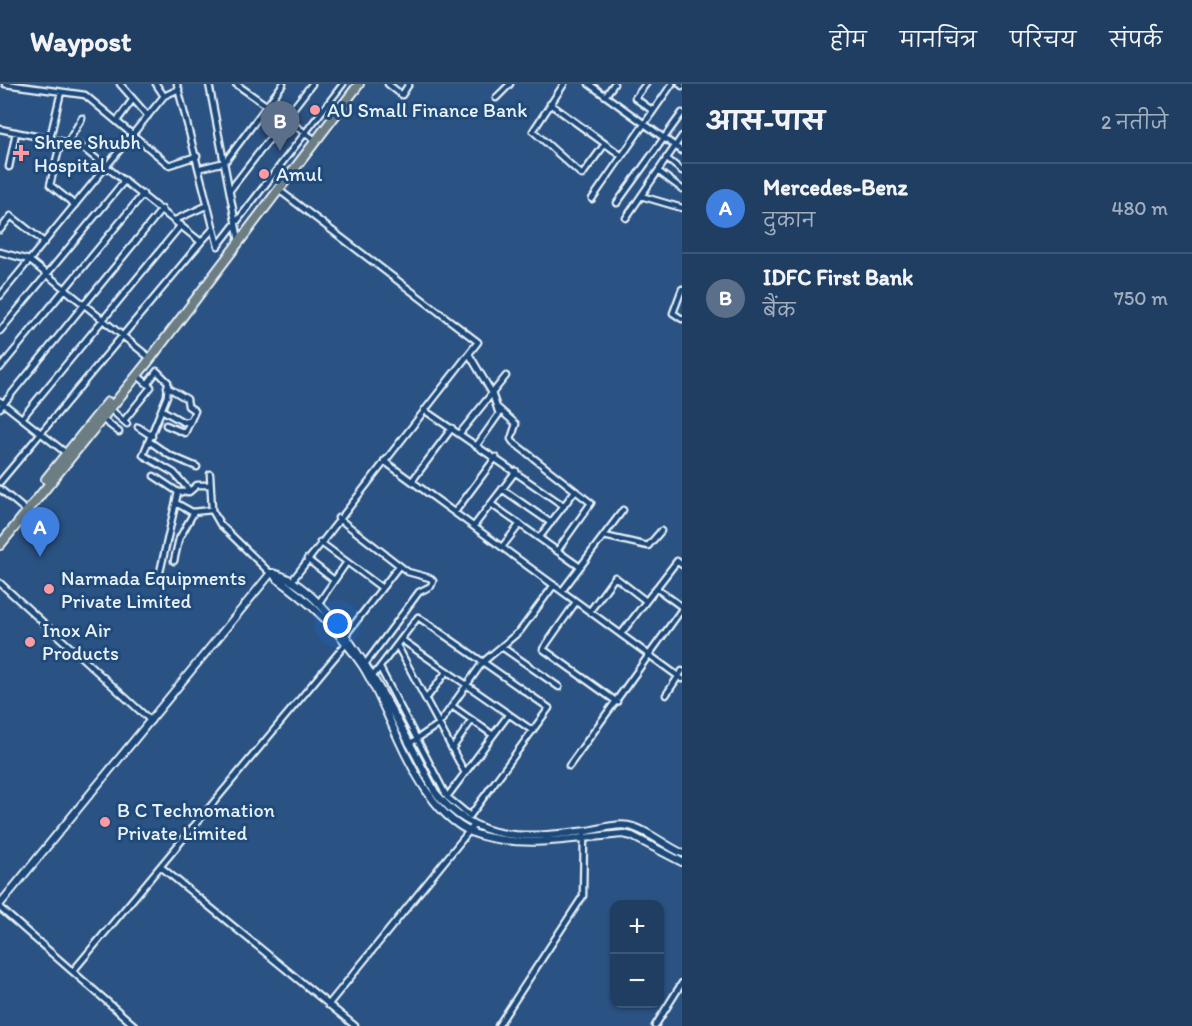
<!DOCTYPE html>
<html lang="hi">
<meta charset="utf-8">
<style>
:root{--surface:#203e62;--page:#2d496b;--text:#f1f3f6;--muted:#a2aebe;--line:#3d5777;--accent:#ff9aa2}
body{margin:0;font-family:Itim,"Playpen Sans Deva",sans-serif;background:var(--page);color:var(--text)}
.controls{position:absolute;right:18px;bottom:18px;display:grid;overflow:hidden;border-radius:12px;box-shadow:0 2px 4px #0004}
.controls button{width:54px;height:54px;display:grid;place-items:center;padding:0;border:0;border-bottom:2px solid var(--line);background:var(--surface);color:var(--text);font:30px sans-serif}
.you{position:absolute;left:338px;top:540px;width:21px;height:21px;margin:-15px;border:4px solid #fff;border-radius:50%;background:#1a73e8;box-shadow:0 0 0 9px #1a73e833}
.badge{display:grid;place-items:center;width:39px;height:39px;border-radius:50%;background:var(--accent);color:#fff;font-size:20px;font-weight:700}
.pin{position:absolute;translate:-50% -50px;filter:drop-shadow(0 2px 3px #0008)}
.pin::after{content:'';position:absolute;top:32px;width:21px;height:18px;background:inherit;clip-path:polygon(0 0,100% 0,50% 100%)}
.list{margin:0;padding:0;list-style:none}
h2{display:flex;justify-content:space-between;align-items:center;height:78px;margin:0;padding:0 24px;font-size:26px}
h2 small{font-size:20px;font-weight:400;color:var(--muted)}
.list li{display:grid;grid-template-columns:39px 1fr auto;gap:18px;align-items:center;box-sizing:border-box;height:90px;padding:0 24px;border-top:2px solid var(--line)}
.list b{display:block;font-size:22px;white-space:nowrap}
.list p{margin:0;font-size:20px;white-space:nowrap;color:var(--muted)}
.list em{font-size:20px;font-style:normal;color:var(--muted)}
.map{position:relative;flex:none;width:682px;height:942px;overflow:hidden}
header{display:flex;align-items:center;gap:36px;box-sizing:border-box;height:84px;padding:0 30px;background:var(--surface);border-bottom:2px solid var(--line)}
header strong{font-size:28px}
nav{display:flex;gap:33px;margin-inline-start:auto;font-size:21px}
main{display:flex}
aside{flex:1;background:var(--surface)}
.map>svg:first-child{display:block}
</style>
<header>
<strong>Waypost</strong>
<nav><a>होम</a><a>मानचित्र</a><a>परिचय</a><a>संपर्क</a></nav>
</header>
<main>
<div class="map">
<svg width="682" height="942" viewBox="0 0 682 942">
<rect width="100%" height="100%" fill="#2a5282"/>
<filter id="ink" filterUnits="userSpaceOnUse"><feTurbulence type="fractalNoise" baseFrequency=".0167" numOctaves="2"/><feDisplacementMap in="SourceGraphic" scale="12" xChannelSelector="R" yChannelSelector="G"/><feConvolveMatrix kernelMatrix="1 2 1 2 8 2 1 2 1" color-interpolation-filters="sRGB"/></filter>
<g filter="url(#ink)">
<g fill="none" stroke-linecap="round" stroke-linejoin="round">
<defs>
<path id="minor" d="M 5,0 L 85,11 L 169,81 L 197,72
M 120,0 L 148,32
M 177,0 L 218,162
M 209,0 L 239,157
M 236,0 L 314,55
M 388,0 L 402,11 L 409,0
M 564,0 L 533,47 L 582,91 L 605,60
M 589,0 L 682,67
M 646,0 L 635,14 L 653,27
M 680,0 L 682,2
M 606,11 L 614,0
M 164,12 L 179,5
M 496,14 L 510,0
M 550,20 L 622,72
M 117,37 L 133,15
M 0,45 L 79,61 L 201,158 L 0,398
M 50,54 L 61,8
M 61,57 L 50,101 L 75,121
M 68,58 L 82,34
M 666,74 L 682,87
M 9,83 L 16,48
M 201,84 L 225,78 L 283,0
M 658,87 L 682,105
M 230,106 L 312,0
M 279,106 L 478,258 L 291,498
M 641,112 L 682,124
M 592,115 L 672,0
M 617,119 L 682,29
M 626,134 L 682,52
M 175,136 L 208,121
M 0,146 L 11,132 L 44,158
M 201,158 L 213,145
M 218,162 L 343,0
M 0,168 L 29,176 L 150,274
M 682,205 L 673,229 L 682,235
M 0,212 L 164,12 L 156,0
M 0,247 L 125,96
M 469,270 L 492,309 L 499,330 L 477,361
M 0,284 L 143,110
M 148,299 L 157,287 L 168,298 L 167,312 L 143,371 L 174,389 L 190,407
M 0,317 L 66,369
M 0,324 L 162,125
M 109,324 L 127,340
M 498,324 L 516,340 L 511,355 L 513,358 L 591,419 L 557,467
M 162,326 L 183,338 L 190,337
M 424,326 L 564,422
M 22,334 L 181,141
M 101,334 L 119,348
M 126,334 L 151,303 L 137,291
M 166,341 L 185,349 L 195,327 L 188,322 L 187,315 L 167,303
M 138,343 L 152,352
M 460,349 L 506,292
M 149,357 L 169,371 L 197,383
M 384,377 L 682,595
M 210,390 L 212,426 L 220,440 L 270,489
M 154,392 L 178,408 L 160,488
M 412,397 L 452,344
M 0,405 L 24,425
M 502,405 L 551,439
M 178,408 L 189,408 L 197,401 L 210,401
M 176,419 L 192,428 L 212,426
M 491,420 L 580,483
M 455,428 L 496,373
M 338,434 L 408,488 L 430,494 L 433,497 L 431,502 L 419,508 L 366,579
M 474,442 L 516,387
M 604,452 L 648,462 L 661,447
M 539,454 L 575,407
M 320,458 L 382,504
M 502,463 L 520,440
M 307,475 L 334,496
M 174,477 L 179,455 L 194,428
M 0,499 L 151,637
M 656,504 L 682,523
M 562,507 L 623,426
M 576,518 L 543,565 L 617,618
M 318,520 L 347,478
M 590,527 L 615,493 L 646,517
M 621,550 L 677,477 L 682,481
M 345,552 L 399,482
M 402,556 L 533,647
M 398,563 L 465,689
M 502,563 L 559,603
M 373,592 L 418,533 L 549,624 L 470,732 L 447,713 L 380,584
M 666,611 L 682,587
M 426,615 L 447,587
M 452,622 L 493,651
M 409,660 L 439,640 L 483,578 L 520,547 L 554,501
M 452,665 L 472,636
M 569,682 L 682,525
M 447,713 L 509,630
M 161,783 L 355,942
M 0,824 L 135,942
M 73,887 L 345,561
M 328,921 L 474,741
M 498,942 L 583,812 L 584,751
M 655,942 L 682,899"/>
<path id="tertiary" d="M 273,489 L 276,494 C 310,517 339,547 362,581 C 395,632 417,734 482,752 C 528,764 576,754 623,750 L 632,752 L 682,778
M 0,820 L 271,489 C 334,499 407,655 435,708 C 476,760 527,754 587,747 C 601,745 620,738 633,743 C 650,748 666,762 682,769"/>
<path id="primary" d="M 46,395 L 108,318
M 0,461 L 147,279 L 359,0"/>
</defs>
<!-- minor casing -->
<use href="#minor" stroke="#e8f1f8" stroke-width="9"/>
<!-- tertiary casing -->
<use href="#tertiary" stroke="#e8f1f8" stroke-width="10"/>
<!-- primary casing -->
<use href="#primary" stroke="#e8f1f8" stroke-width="12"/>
<!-- minor -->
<use href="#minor" stroke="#1f4a7a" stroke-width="4.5"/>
<!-- tertiary -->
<use href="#tertiary" stroke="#1f4a7a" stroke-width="6"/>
<!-- primary -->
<use href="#primary" stroke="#6c7e84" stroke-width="8"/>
</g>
</g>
<!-- markers -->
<g fill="#ff9aa2" stroke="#1f4a7a" stroke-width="2">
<circle cx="315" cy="26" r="6"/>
<path d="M18 60h6v6h6v6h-6v6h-6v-6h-6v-6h6z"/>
<circle cx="264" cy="90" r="6"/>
<circle cx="49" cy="505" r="6"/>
<circle cx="30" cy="558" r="6"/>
<circle cx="105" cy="738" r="6"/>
</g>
<g text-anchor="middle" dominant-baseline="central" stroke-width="6" stroke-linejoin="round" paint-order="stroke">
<!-- poi labels -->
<g font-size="20" fill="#e8f1f8" stroke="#1f4a7a" text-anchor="start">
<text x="327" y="26">AU Small Finance Bank</text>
<text x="34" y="58">Shree Shubh<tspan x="34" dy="23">Hospital</tspan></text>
<text x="276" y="90">Amul</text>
<text x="61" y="494">Narmada Equipments<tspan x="61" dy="23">Private Limited</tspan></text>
<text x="42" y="546">Inox Air<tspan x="42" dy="23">Products</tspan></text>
<text x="117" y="726">B C Technomation<tspan x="117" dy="23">Private Limited</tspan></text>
</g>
</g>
</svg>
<div class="controls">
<button>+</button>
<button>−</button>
</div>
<div class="you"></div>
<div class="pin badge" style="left:40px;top:473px;background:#3f7fe0">A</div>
<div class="pin badge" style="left:280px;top:67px;background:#5c6f8a">B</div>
</div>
<aside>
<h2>आस-पास<small>2 नतीजे</small></h2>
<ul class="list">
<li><span class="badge" style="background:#3f7fe0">A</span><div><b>Mercedes-Benz</b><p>दुकान</p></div><em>480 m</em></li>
<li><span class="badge" style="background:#5c6f8a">B</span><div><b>IDFC First Bank</b><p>बैंक</p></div><em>750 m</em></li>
</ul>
</aside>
</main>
